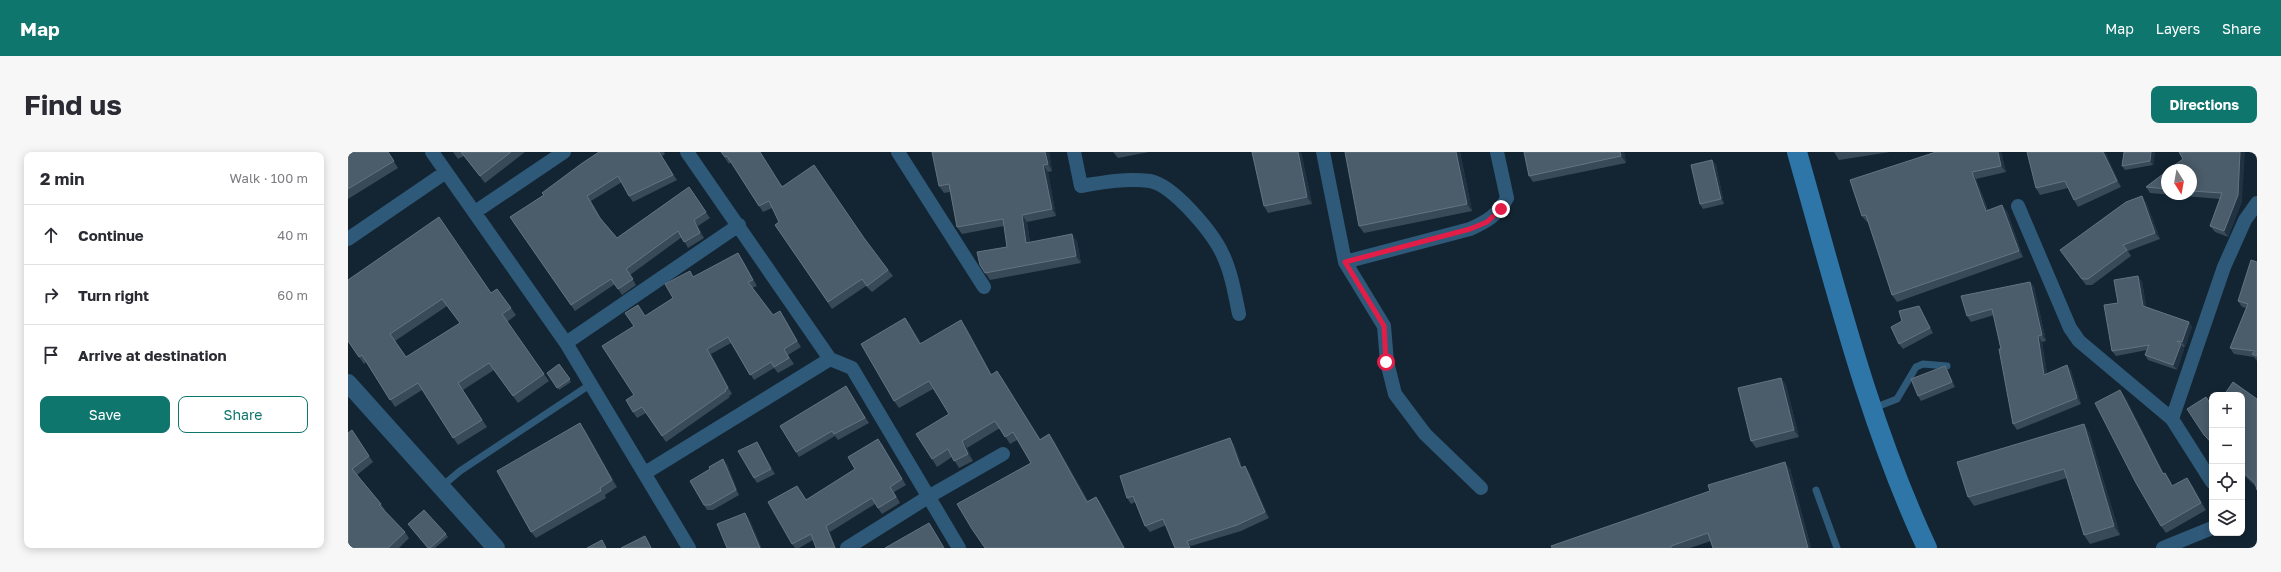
<!DOCTYPE html>
<meta charset="utf-8">
<style>
:root{--surface:#fff;--page:#f7f7f7;--text:#2b2b33;--muted:#7c7c81;--line:#e1e1e2;--accent:#0f766e}
body{margin:0;font-family:"Golos Text",sans-serif;background:var(--page);color:var(--text)}
.controls{position:absolute;right:12px;bottom:12px;display:grid;overflow:hidden;border-radius:8px;box-shadow:0 2px 10px #0003}
.controls button{width:36px;height:36px;display:grid;place-items:center;padding:0;border:0;border-bottom:1px solid var(--line);background:var(--surface);color:var(--text);font:20px sans-serif}
.compass{position:absolute;left:1813px;top:12px;width:36px;height:36px;border-radius:50%;background:var(--surface);box-shadow:0 2px 10px #0003;rotate:169deg}
.stop{position:absolute;width:12px;height:12px;margin:-9px;border:3px solid #e11d48;border-radius:50%;background:#fff}
.stop.end{background:#e11d48;border-color:#fff;box-shadow:0 1px 4px #0008}
.list{margin:0;padding:0;list-style:none}
h2{display:flex;justify-content:space-between;align-items:center;height:52px;margin:0;padding:0 16px;font-size:17px}
h2 small{font-size:13px;font-weight:400;color:var(--muted)}
.list li{display:grid;grid-template-columns:26px 1fr auto;gap:12px;align-items:center;box-sizing:border-box;height:60px;padding:0 16px;border-top:1px solid var(--line)}
.list b{display:block;font-size:15px;white-space:nowrap}
.list em{font-size:13px;font-style:normal;color:var(--muted)}
.actions{display:flex;gap:8px;padding:12px 16px}
.actions a{flex:1;padding:9px 0;border:1px solid var(--accent);border-radius:8px;text-align:center;font-size:14px;color:var(--accent)}
.actions .main{background:var(--accent);color:#fff}
.icon{flex:none;width:22px;height:22px;fill:none;stroke:currentColor;stroke-width:2;stroke-linecap:round;stroke-linejoin:round}
.map{position:relative;flex:none;width:1909px;height:396px;overflow:hidden;border-radius:8px}
header{display:flex;align-items:center;gap:24px;box-sizing:border-box;height:56px;padding:0 20px;background:var(--accent);color:#fff}
header strong{font-size:19px}
nav{display:flex;gap:22px;margin-inline-start:auto;font-size:14px}
.intro{display:flex;align-items:center;justify-content:space-between;box-sizing:border-box;height:96px;padding:0 24px}
h1{margin:0;font-size:28px}
.button{padding:10px 18px;border-radius:8px;background:var(--accent);color:#fff;font-size:14px;font-weight:700}
main{display:flex;gap:24px;padding:0 24px}
aside{flex:1;background:var(--surface);border-radius:8px;box-shadow:0 2px 10px #0003}
.map>svg:first-child{display:block}
</style>
<header>
<strong>Map</strong>
<nav><a>Map</a><a>Layers</a><a>Share</a></nav>
</header>
<div class="intro"><h1>Find us</h1><a class="button">Directions</a></div>
<main>
<aside>
<h2>2 min<small>Walk · 100 m</small></h2>
<ul class="list">
<li><svg class="icon" aria-label="ahead" viewBox="0 0 24 24"><path d="M12 20V5M6 11l6-6 6 6"/></svg><div><b>Continue</b></div><em>40 m</em></li>
<li><svg class="icon" aria-label="right" viewBox="0 0 24 24"><path d="M7 20v-9h11M14 6l5 5-5 5"/></svg><div><b>Turn right</b></div><em>60 m</em></li>
<li><svg class="icon" aria-label="arrive" viewBox="0 0 24 24"><path d="M6 21V4h12l-3 4 3 4H6"/></svg><div><b>Arrive at destination</b></div></li>
</ul>
<div class="actions"><a class="main">Save</a><a>Share</a></div>
</aside>
<div class="map">
<svg width="1909" height="396" viewBox="0 0 1909 396">
<rect width="100%" height="100%" fill="#132533"/>
<g fill="none" stroke-linecap="round" stroke-linejoin="round">
<!-- service -->
<path stroke="#2f5978" stroke-width="7" d="M 1526,256 L 1549,247 L 1568,215 L 1575,212 L 1599,214
M 93,335 L 112,319 L 243,232
M 1468,338 L 1489,396"/>
<!-- minor -->
<path stroke="#2f5978" stroke-width="14" d="M 84,0 L 218,191 L 341,396
M 339,0 L 482,207 L 504,216 L 611,396
M 550,0 L 636,135
M 726,0 L 733,34 C 756,30 779,26 802,29 C 825,33 864,80 874,101 C 883,119 887,142 891,162
M 975,0 L 997,110 L 1036,174 L 1039,210 L 1047,242 L 1077,282 L 1133,336
M 1670,54 L 1722,176 L 1731,189 L 1824,267 L 1864,330
M 127,60 L 216,0
M 0,87 L 98,20
M 997,110 L 1122,77 C 1138,70 1150,63 1159,46 L 1149,0
M 218,191 L 391,73
M 1824,267 L 1876,115 L 1897,68 L 1909,51
M 297,321 L 482,207
M 499,396 L 580,345 L 655,302
M 1815,396 L 1864,376"/>
<!-- tertiary -->
<path stroke="#2f5978" stroke-width="18" d="M 0,231 L 148,396"/>
<!-- secondary -->
<path stroke="#2e76a8" stroke-width="20" d="M 1449,0 C 1487,133 1520,270 1579,396"/>
</g>
<!-- wall -->
<path fill="#384a58" fill-rule="evenodd" d="M 0,0 L 40,0 L 50,16 L 0,47 Z
M 105,0 L 177,0 L 137,31 L 116,4 L 110,7 Z
M 251,0 L 316,0 L 317,2 L 314,4 L 329,28 L 285,50 L 281,44 L 274,30 L 243,49 L 254,68 L 269,86 L 341,35 L 362,66 L 350,74 L 356,86 L 340,96 L 334,85 L 282,123 L 288,133 L 274,143 L 267,132 L 227,159 L 162,65 L 196,43 Z
M 373,0 L 435,34 L 517,88 L 545,124 L 524,140 L 518,134 L 484,157 L 427,73 L 431,70 L 424,56 L 415,60 L 383,10 L 381,12 Z
M 701,0 L 704,19 L 700,20 L 708,64 L 679,70 L 682,90 L 729,89 L 733,111 L 642,128 L 632,113 L 659,95 L 656,74 L 614,82 L 609,75 L 602,40 L 596,41 L 591,34 Z
M 765,0 L 801,0 L 770,6 Z
M 904,0 L 953,0 L 964,52 L 920,61 L 916,54 Z
M 1112,0 L 1124,59 L 1016,81 L 1011,74 Z
M 1176,0 L 1276,0 L 1278,11 L 1185,30 L 1181,24 Z
M 1486,0 L 1542,0 L 1491,8 Z
M 1588,0 L 1653,0 L 1658,20 L 1628,27 L 1640,58 L 1659,59 L 1675,105 L 1549,150 L 1544,143 L 1520,70 L 1519,70 L 1514,64 Z
M 1757,0 L 1773,35 L 1730,55 L 1726,48 L 1720,36 L 1692,43 L 1688,36 Z
M 1807,0 L 1805,13 L 1777,18 L 1774,14 Z
M 1364,8 L 1368,13 L 1376,52 L 1355,57 L 1352,52 Z
M 1843,18 L 1894,49 L 1880,85 L 1867,80 L 1862,74 L 1872,47 L 1802,41 L 1798,35 L 1819,19 L 1819,42 L 1843,42 Z
M 1798,50 L 1812,87 L 1780,99 L 1783,104 L 1744,133 L 1738,133 L 1716,104 Z
M 394,107 L 409,134 L 404,136 L 425,163 L 436,165 L 453,195 L 440,203 L 446,212 L 430,221 L 426,216 L 406,228 L 383,191 L 363,202 L 384,242 L 381,244 L 382,245 L 318,290 L 298,261 L 289,266 L 285,260 L 286,243 L 286,174 L 297,164 L 325,146 L 346,125 Z
M 1909,110 L 1909,209 L 1906,205 L 1886,202 L 1882,196 L 1898,156 L 1894,155 L 1890,149 Z
M 0,128 L 143,141 L 149,137 L 168,163 L 159,170 L 201,229 L 170,251 L 146,218 L 115,238 L 139,275 L 110,293 L 74,238 L 47,255 L 18,210 L 16,212 L 0,189 ZM 99,154 L 112,171 L 58,205 L 47,189 Z
M 1794,129 L 1798,155 L 1841,170 L 1844,175 L 1837,195 L 1835,195 L 1836,197 L 1829,218 L 1800,208 L 1797,203 L 1799,198 L 1768,204 L 1764,199 L 1770,151 Z
M 1682,130 L 1686,135 L 1698,189 L 1694,190 L 1699,222 L 1719,213 L 1723,219 L 1733,252 L 1669,278 L 1665,272 L 1653,197 L 1646,163 L 1623,170 L 1619,164 Z
M 1574,160 L 1585,181 L 1555,197 L 1551,192 L 1554,169 Z
M 557,166 L 562,173 L 573,191 L 618,175 L 644,223 L 654,226 L 692,287 L 701,282 L 706,289 L 740,349 L 748,345 L 753,352 L 777,396 L 637,396 L 683,311 L 669,288 L 662,292 L 652,276 L 619,296 L 625,309 L 611,316 L 604,305 L 589,315 L 584,307 L 601,262 L 585,237 L 551,256 L 546,249 Z
M 211,212 L 223,230 L 211,238 L 199,221 Z
M 1597,214 L 1600,219 L 1607,235 L 1573,249 L 1570,244 Z
M 1433,226 L 1438,233 L 1451,285 L 1408,296 L 1403,289 Z
M 498,234 L 521,271 L 490,288 L 487,284 L 451,305 L 448,300 Z
M 1894,243 L 1907,334 L 1894,321 Z
M 1777,245 L 1816,322 L 1817,321 L 1825,334 L 1844,333 L 1858,358 L 1818,381 L 1813,374 Z
M 1858,245 L 1864,253 L 1864,293 L 1856,283 Z
M 4,278 L 25,310 L 9,323 L 33,352 L 37,358 L 36,359 L 57,380 L 61,386 L 51,396 L 0,396 Z
M 237,278 L 269,335 L 257,343 L 258,346 L 188,386 L 183,380 Z
M 1741,280 L 1772,383 L 1742,392 L 1736,383 L 1719,326 L 1626,354 L 1620,345 Z
M 409,290 L 412,295 L 427,322 L 409,331 L 406,326 Z
M 534,292 L 558,333 L 546,340 L 552,351 L 534,362 L 527,352 L 482,380 L 465,388 L 451,396 L 447,396 L 444,392 L 453,339 L 458,348 L 507,317 Z
M 886,292 L 894,315 L 901,320 L 921,366 L 893,379 L 843,394 L 818,373 L 802,380 L 797,374 L 787,350 L 783,352 L 779,346 Z
M 379,312 L 391,343 L 365,358 L 359,358 L 356,353 Z
M 1442,317 L 1463,396 L 1365,396 L 1363,389 L 1342,396 L 1204,396 Z
M 60,372 L 98,382 L 100,385 L 87,396 L 80,396 Z"/>
<!-- shaded-wall -->
<path fill="#213342" d="M 311,0 L 314,4 L 329,28 L 325,23 Z
M 697,0 L 701,0 L 704,19 L 700,12 Z
M 950,0 L 953,0 L 964,52 L 959,45 Z
M 1108,0 L 1112,0 L 1124,59 L 1119,52 Z
M 1272,0 L 1276,0 L 1278,11 L 1273,4 Z
M 1650,0 L 1653,0 L 1658,20 L 1653,14 Z
M 1755,0 L 1757,0 L 1773,35 L 1769,29 Z
M 1803,0 L 1807,0 L 1805,13 L 1802,9 Z
M 1892,0 L 1897,0 L 1894,49 L 1880,85 L 1876,79 Z
M 1364,8 L 1368,13 L 1376,52 L 1373,47 Z
M 695,13 L 700,20 L 708,64 L 704,57 Z
M 1624,20 L 1628,27 L 1642,65 L 1638,59 Z
M 1794,44 L 1798,50 L 1812,87 L 1807,81 Z
M 1654,53 L 1659,59 L 1675,105 L 1671,99 Z
M 674,63 L 679,70 L 683,98 L 678,91 Z
M 346,68 L 350,74 L 356,86 L 352,81 Z
M 724,82 L 729,89 L 733,111 L 728,104 Z
M 390,101 L 394,107 L 409,134 L 405,128 Z
M 1790,124 L 1794,129 L 1799,159 L 1795,154 Z
M 1682,130 L 1686,135 L 1698,189 L 1694,183 Z
M 432,159 L 436,165 L 453,195 L 449,189 Z
M 557,166 L 562,173 L 577,199 L 572,192 Z
M 613,168 L 618,175 L 648,230 L 643,223 Z
M 1841,170 L 1844,175 L 1837,195 L 1834,190 Z
M 1690,184 L 1694,190 L 1700,228 L 1696,223 Z
M 1833,192 L 1836,197 L 1829,218 L 1825,213 Z
M 359,197 L 363,202 L 384,242 L 380,236 Z
M 1719,213 L 1723,219 L 1733,252 L 1729,246 Z
M 1597,214 L 1600,219 L 1607,235 L 1604,230 Z
M 649,219 L 654,226 L 697,295 L 692,288 Z
M 1433,226 L 1438,233 L 1451,285 L 1446,278 Z
M 1772,238 L 1777,245 L 1820,329 L 1815,322 Z
M 232,271 L 237,278 L 269,335 L 264,328 Z
M 1736,272 L 1741,280 L 1772,383 L 1766,374 Z
M 701,282 L 706,289 L 744,357 L 739,350 Z
M 882,286 L 886,292 L 897,322 L 893,316 Z
M 530,287 L 534,292 L 558,333 L 554,327 Z
M 614,289 L 619,296 L 625,309 L 620,302 Z
M 409,290 L 412,295 L 427,322 L 423,317 Z
M 375,307 L 379,312 L 391,343 L 388,338 Z
M 1437,310 L 1442,317 L 1463,396 L 1460,396 Z
M 897,314 L 901,320 L 921,366 L 917,360 Z
M 1817,321 L 1822,328 L 1829,341 L 1824,334 Z
M 1839,326 L 1844,333 L 1858,358 L 1853,351 Z
M 748,345 L 753,352 L 777,396 L 776,396 Z
M 397,361 L 402,368 L 414,396 L 412,396 Z
M 478,374 L 482,380 L 488,396 L 487,396 Z
M 297,384 L 301,390 L 304,396 L 303,396 Z"/>
<!-- building -->
<path fill="#4b5c6a" stroke="#647481" fill-rule="evenodd" d="M 0,0 L 40,0 L 46,9 L 0,37 Z
M 113,0 L 163,0 L 132,24 Z
M 251,0 L 311,0 L 325,23 L 281,44 L 270,24 L 239,44 L 251,65 L 269,86 L 341,35 L 358,60 L 346,68 L 352,81 L 336,90 L 330,79 L 278,117 L 285,127 L 270,137 L 263,127 L 223,153 L 162,65 L 196,43 L 194,41 L 233,12 Z
M 373,0 L 412,0 L 434,35 L 466,13 L 516,86 L 540,118 L 519,134 L 514,127 L 480,150 L 427,73 L 431,70 L 421,49 L 411,54 L 379,4 L 377,5 Z
M 584,0 L 697,0 L 700,12 L 695,13 L 704,57 L 674,63 L 678,91 L 724,82 L 728,104 L 637,121 L 632,113 L 629,100 L 659,95 L 655,67 L 609,75 L 601,32 L 591,34 Z
M 904,0 L 950,0 L 959,45 L 916,54 Z
M 997,0 L 1108,0 L 1119,52 L 1011,74 Z
M 1176,0 L 1272,0 L 1273,4 L 1181,24 Z
M 1588,0 L 1650,0 L 1653,14 L 1624,20 L 1638,59 L 1654,53 L 1671,99 L 1544,143 L 1518,63 L 1514,64 L 1502,28 Z
M 1679,0 L 1755,0 L 1769,29 L 1726,48 L 1717,29 L 1688,36 Z
M 1776,0 L 1803,0 L 1802,9 L 1774,14 Z
M 1831,0 L 1892,0 L 1890,43 L 1876,79 L 1862,74 L 1874,41 L 1843,39 L 1843,18 L 1820,18 L 1835,7 Z
M 1364,8 L 1373,47 L 1352,52 L 1343,13 Z
M 1819,19 L 1819,37 L 1798,35 Z
M 1794,44 L 1807,81 L 1775,93 L 1779,98 L 1740,127 L 1734,127 L 1712,98 L 1778,50 Z
M 91,65 L 143,141 L 149,137 L 163,156 L 154,162 L 196,222 L 165,244 L 141,211 L 110,231 L 134,268 L 105,286 L 70,231 L 42,248 L 14,203 L 11,205 L 0,189 L 0,128 ZM 94,147 L 112,171 L 58,205 L 42,182 Z
M 390,101 L 405,128 L 400,130 L 425,163 L 432,159 L 449,189 L 436,197 L 441,206 L 426,215 L 423,210 L 402,223 L 380,185 L 359,197 L 380,236 L 377,238 L 378,239 L 314,284 L 294,255 L 285,260 L 278,248 L 286,243 L 254,194 L 286,174 L 277,161 L 290,153 L 297,164 L 325,146 L 317,132 L 342,119 L 345,125 Z
M 1903,108 L 1909,110 L 1909,204 L 1904,202 L 1907,199 L 1882,196 L 1900,152 L 1890,149 Z
M 1790,124 L 1795,154 L 1841,170 L 1834,190 L 1829,189 L 1833,192 L 1825,213 L 1797,203 L 1801,193 L 1764,199 L 1756,153 L 1770,151 L 1766,128 Z
M 1682,130 L 1694,183 L 1690,184 L 1696,223 L 1719,213 L 1729,246 L 1665,272 L 1651,197 L 1653,197 L 1644,157 L 1619,164 L 1613,144 Z
M 1571,154 L 1582,176 L 1551,192 L 1543,175 L 1554,169 L 1551,159 Z
M 557,166 L 572,192 L 613,168 L 643,223 L 649,219 L 692,288 L 701,282 L 739,350 L 748,345 L 776,396 L 637,396 L 624,377 L 609,352 L 683,311 L 665,280 L 657,285 L 647,269 L 614,289 L 620,302 L 606,309 L 600,297 L 584,307 L 568,282 L 601,262 L 581,229 L 546,249 L 513,192 Z
M 211,212 L 222,227 L 209,236 L 199,221 Z
M 1597,214 L 1604,230 L 1570,244 L 1563,227 Z
M 1433,226 L 1446,278 L 1403,289 L 1390,236 Z
M 1885,230 L 1909,247 L 1909,338 L 1907,331 L 1894,319 L 1894,243 L 1876,243 Z
M 498,234 L 517,266 L 486,282 L 484,279 L 448,300 L 432,274 Z
M 1772,238 L 1815,322 L 1817,321 L 1824,334 L 1839,326 L 1853,351 L 1813,374 L 1788,331 L 1747,251 Z
M 1858,245 L 1864,254 L 1864,291 L 1856,283 L 1839,257 Z
M 232,271 L 264,328 L 252,336 L 253,339 L 183,380 L 149,319 Z
M 1736,272 L 1766,374 L 1736,383 L 1716,317 L 1620,345 L 1609,310 Z
M 4,278 L 21,304 L 4,317 L 33,352 L 31,353 L 57,380 L 40,396 L 0,396 L 0,281 Z
M 882,286 L 893,316 L 897,314 L 917,360 L 889,373 L 839,389 L 842,396 L 827,396 L 815,367 L 797,374 L 785,344 L 779,346 L 772,324 Z
M 530,287 L 554,327 L 542,335 L 548,345 L 530,356 L 524,346 L 478,374 L 487,396 L 468,396 L 463,382 L 444,392 L 420,350 L 449,334 L 458,348 L 507,317 L 500,305 Z
M 409,290 L 423,317 L 406,326 L 390,299 Z
M 375,307 L 388,338 L 362,353 L 356,353 L 342,329 L 362,317 L 361,315 Z
M 1437,310 L 1460,396 L 1365,396 L 1360,381 L 1323,394 L 1323,396 L 1204,396 L 1203,394 L 1362,339 L 1360,333 Z
M 76,358 L 98,382 L 82,396 L 80,396 L 60,372 Z
M 397,361 L 412,396 L 379,396 L 369,372 Z
M 581,371 L 596,396 L 537,396 Z
M 297,384 L 303,396 L 273,396 Z
M 254,388 L 258,396 L 239,396 Z"/>
<g fill="none" stroke-linecap="round" stroke-linejoin="round">
<!-- route -->
<path stroke="#e11d48" stroke-width="5" d="M 1038,210 L 1036,174 L 997,110 L 1122,77 L 1139,70 L 1153,57"/>
</g>
</svg>
<div class="controls">
<button>+</button>
<button>−</button>
<button><svg class="icon" aria-label="locate" viewBox="0 0 24 24"><circle cx="12" cy="12" r="6"/><path d="M12 2v4M12 18v4M2 12h4M18 12h4"/></svg></button>
<button><svg class="icon" aria-label="layers" viewBox="0 0 24 24"><path d="M12 4l9 5-9 5-9-5zM3 14l9 5 9-5"/></svg></button>
</div>
<svg class="compass" viewBox="-18 -18 36 36"><path d="M0-13l5 13h-10z" fill="#e53935"/><path d="M0 13l5-13h-10z" fill="#7c7c81"/></svg>
<div class="stop" style="left:1038px;top:210px"></div>
<div class="stop end" style="left:1153px;top:57px"></div>
</div>
</main>
